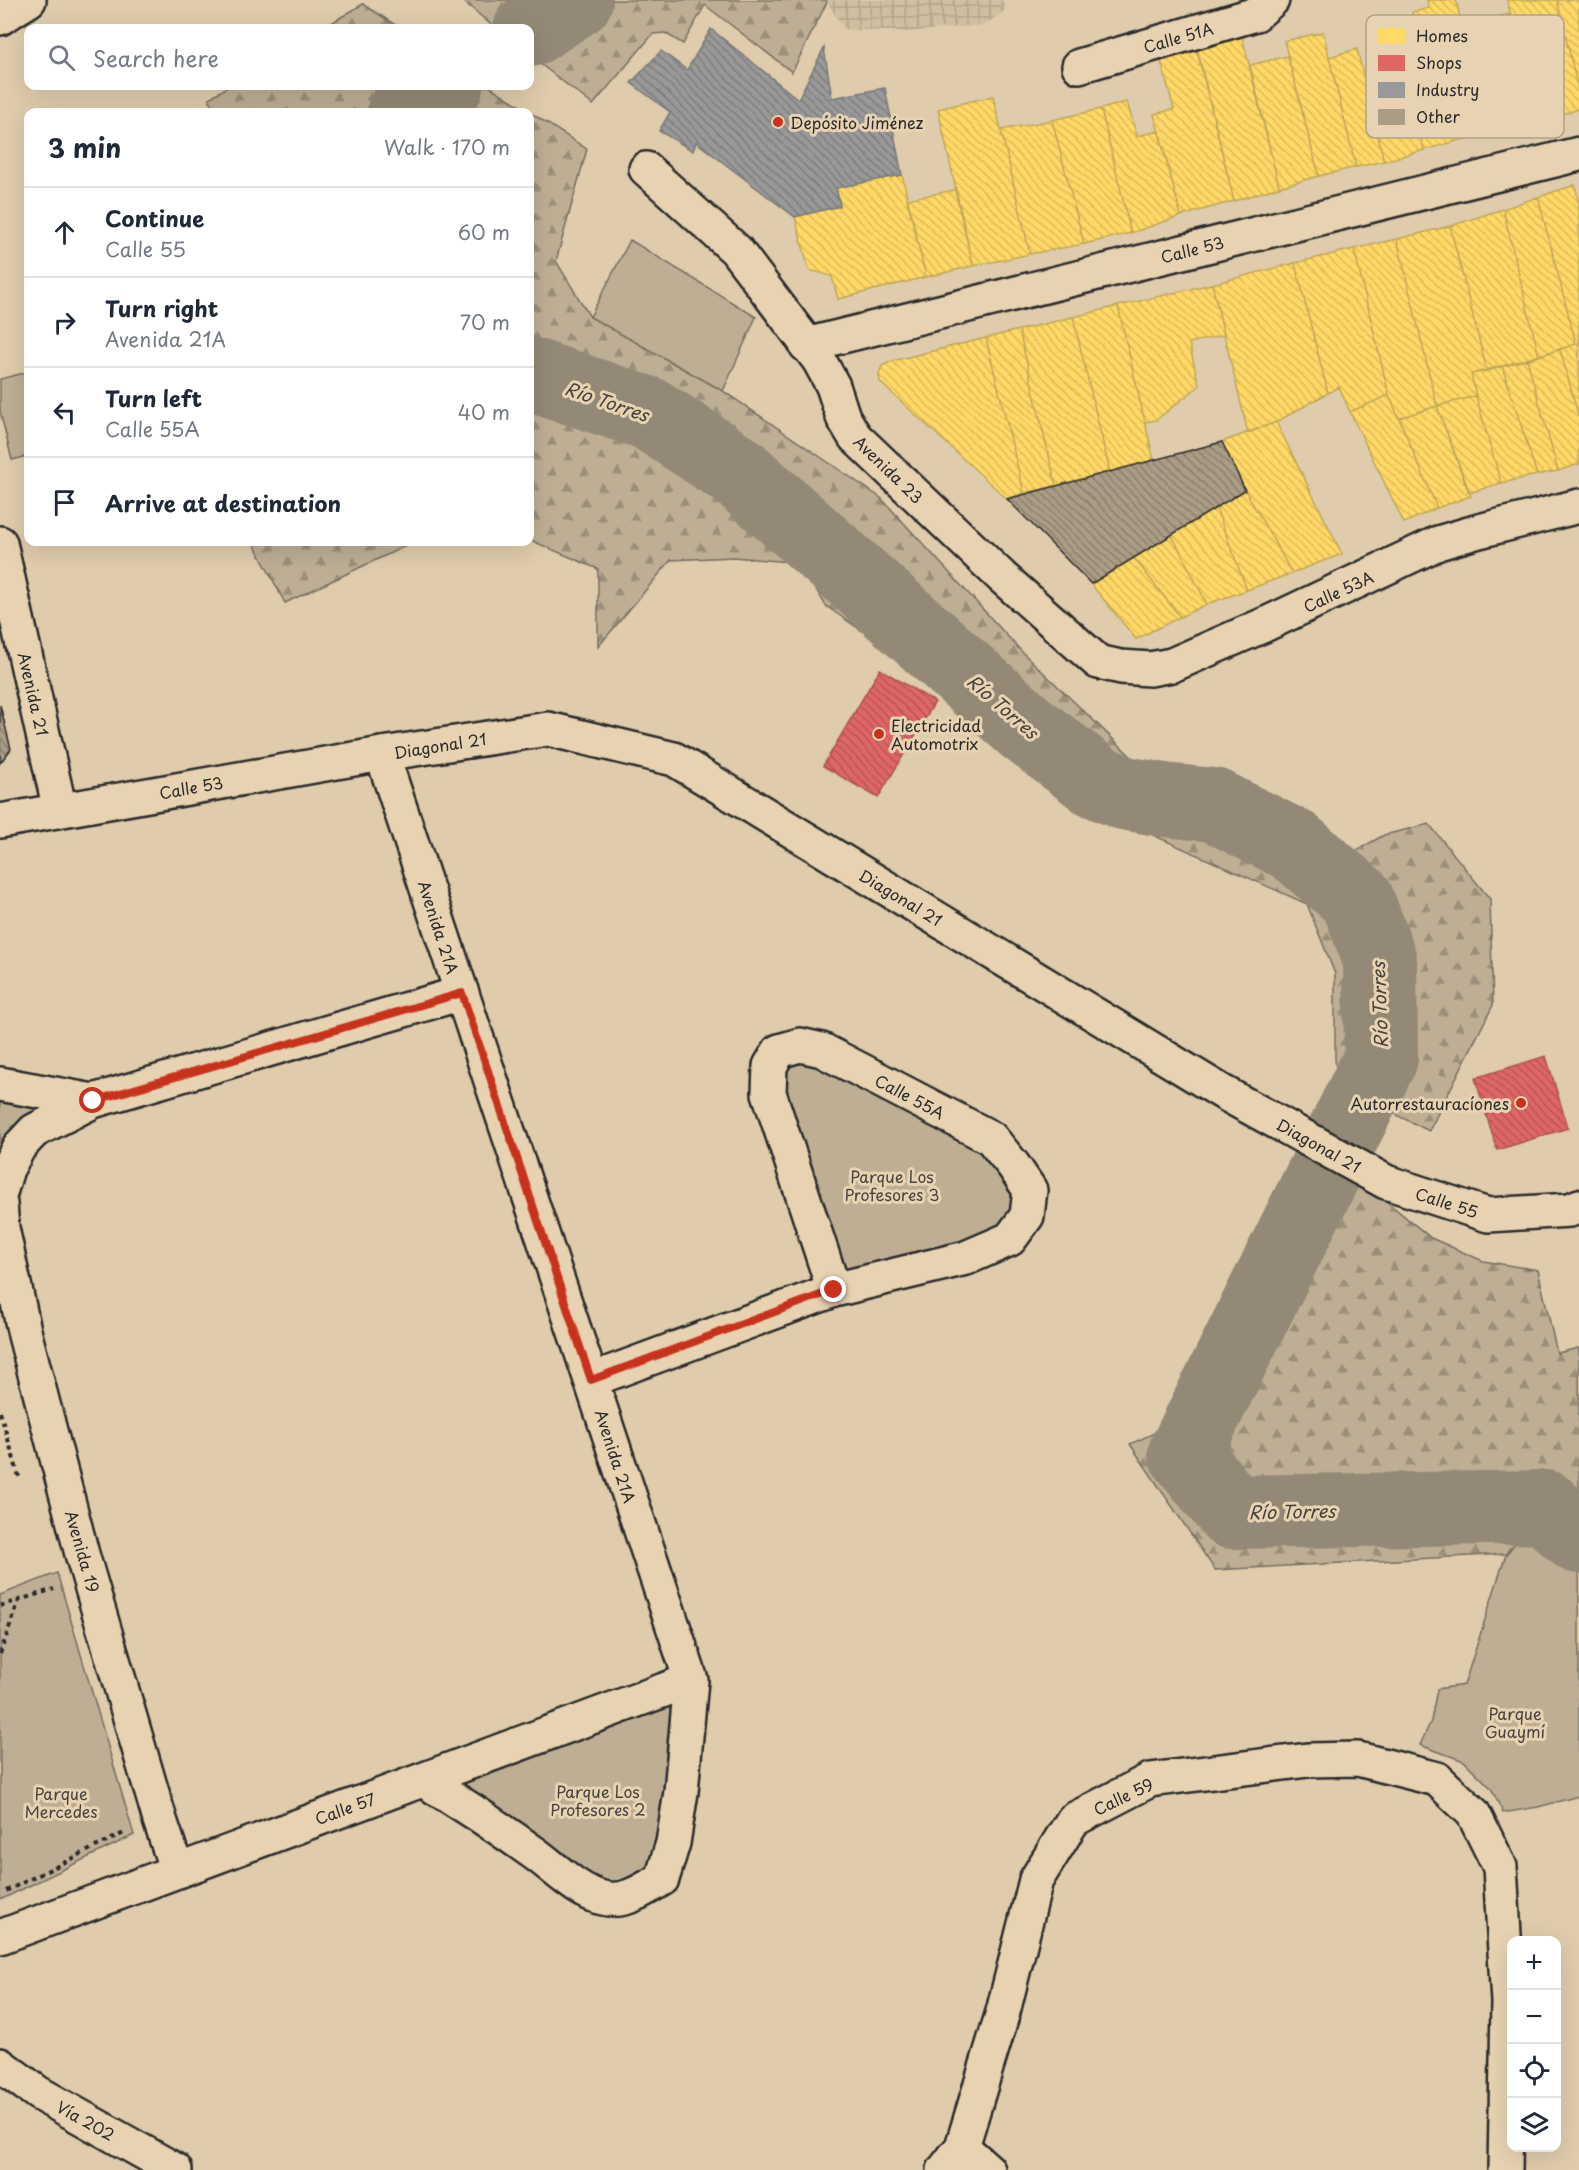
<!DOCTYPE html>
<meta charset="utf-8">
<style>
:root{--surface:#fff;--page:#f6f6f7;--text:#1f2937;--muted:#747a83;--line:#e0e1e3}
body{margin:0;font-family:"Playpen Sans",sans-serif;background:var(--page);color:var(--text)}
.controls{position:absolute;right:18px;bottom:18px;display:grid;overflow:hidden;border-radius:12px;box-shadow:0 6px 24px #0002}
.controls button{width:54px;height:54px;display:grid;place-items:center;padding:0;border:0;border-bottom:2px solid var(--line);background:var(--surface);color:var(--text);font:30px sans-serif}
.stop{position:absolute;width:18px;height:18px;margin:-14px;border:4px solid #c8321e;border-radius:50%;background:#fff}
.stop.end{background:#c8321e;border-color:#fff;box-shadow:0 2px 6px #0008}
.list{margin:0;padding:0;list-style:none}
h2{display:flex;justify-content:space-between;align-items:center;height:78px;margin:0;padding:0 24px;font-size:26px}
h2 small{font-size:20px;font-weight:400;color:var(--muted)}
.list li{display:grid;grid-template-columns:39px 1fr auto;gap:18px;align-items:center;box-sizing:border-box;height:90px;padding:0 24px;border-top:2px solid var(--line)}
.list b{display:block;font-size:22px;white-space:nowrap}
.list p{margin:0;font-size:20px;white-space:nowrap;color:var(--muted)}
.list em{font-size:20px;font-style:normal;color:var(--muted)}
.icon{flex:none;width:33px;height:33px;fill:none;stroke:currentColor;stroke-width:2;stroke-linecap:round;stroke-linejoin:round}
.map{position:relative;flex:none;width:1579px;height:2170px;overflow:hidden}
.search{position:absolute;background:var(--surface);box-shadow:0 6px 24px #0002;left:24px;top:24px;width:510px;height:66px;display:flex;align-items:center;gap:15px;box-sizing:border-box;padding:0 21px;border-radius:12px;color:var(--muted);font-size:22px}
.panel{position:absolute;background:var(--surface);box-shadow:0 6px 24px #0002;left:24px;top:108px;width:510px;height:438px;border-radius:12px}
.map>svg:first-child{display:block}
</style>
<div class="map">
<svg width="1579" height="2170" viewBox="0 0 1579 2170">
<defs>
<pattern id="industrial-grid" width="8" height="8" patternUnits="userSpaceOnUse" patternTransform="scale(1.5)"><rect width="8" height="8" fill="#cfbea0"/><path d="M0 4h8M4 0v8" fill="none" stroke="#b2a38a"/></pattern>
<pattern id="forest-firs" width="22" height="20" patternUnits="userSpaceOnUse" patternTransform="scale(1.5)"><rect width="22" height="20" fill="#beaf94"/><path d="M5 1l3.5 6h-7zM16 11l3.5 6h-7z" fill="#9b8f79"/></pattern>
<pattern id="homes-back-hatch" width="6" height="6" patternUnits="userSpaceOnUse" patternTransform="scale(1.5)"><rect width="6" height="6" fill="#ffd966"/><path d="M-1 5l2 2M0 0l6 6M5-1l2 2" fill="none" stroke="#dbba59"/></pattern>
<pattern id="shops-back-hatch" width="6" height="6" patternUnits="userSpaceOnUse" patternTransform="scale(1.5)"><rect width="6" height="6" fill="#e06666"/><path d="M-1 5l2 2M0 0l6 6M5-1l2 2" fill="none" stroke="#b65454"/></pattern>
<pattern id="industry-back-hatch" width="6" height="6" patternUnits="userSpaceOnUse" patternTransform="scale(1.5)"><rect width="6" height="6" fill="#999"/><path d="M-1 5l2 2M0 0l6 6M5-1l2 2" fill="none" stroke="#7d7d7d"/></pattern>
<pattern id="building-back-hatch" width="6" height="6" patternUnits="userSpaceOnUse" patternTransform="scale(1.5)"><rect width="6" height="6" fill="#aa9c85"/><path d="M-1 5l2 2M0 0l6 6M5-1l2 2" fill="none" stroke="#8b7f6d"/></pattern>
</defs>
<rect width="100%" height="100%" fill="#dfccac"/>
<filter id="ink" filterUnits="userSpaceOnUse"><feTurbulence type="fractalNoise" baseFrequency=".0167" numOctaves="2"/><feDisplacementMap in="SourceGraphic" scale="12" xChannelSelector="R" yChannelSelector="G"/><feConvolveMatrix kernelMatrix="1 2 1 2 8 2 1 2 1" color-interpolation-filters="sRGB"/></filter>
<g filter="url(#ink)">
<!-- industrial -->
<path fill="url(#industrial-grid)" d="M 826,0 L 1002,0 L 1006,10 L 984,25 L 906,32 L 844,29 Z"/>
<!-- green -->
<path fill="#beaf94" stroke="#746d60" stroke-width="1.5" d="M 630,240 L 756,317 L 723,391 L 590,317 Z
M 28,372 L 28,456 L 12,460 L 0,411 L 0,379 Z
M 800,1045 L 991,1138 L 1030,1190 L 1010,1239 L 834,1290 L 770,1066 Z
M 0,1084 L 93,1101 L 52,1122 L 0,1193 Z
M 1545,1507 L 1579,1537 L 1579,1796 L 1538,1807 L 1503,1813 L 1491,1788 L 1464,1761 L 1420,1745 L 1431,1721 L 1437,1689 L 1464,1685 L 1506,1554 Z
M 57,1573 L 134,1835 L 0,1900 L 0,1595 Z
M 691,1680 L 673,1843 L 627,1898 L 423,1780 Z"/>
<!-- forest -->
<path fill="url(#forest-firs)" stroke="#746d60" stroke-width="1.5" d="M 462,0 L 826,0 L 827,2 L 792,72 L 705,5 L 683,44 L 665,33 L 653,34 L 593,105 L 530,56 L 530,28 L 495,28 Z
M 363,4 L 400,28 L 323,28 Z
M 229,86 L 489,86 L 587,149 L 556,261 L 590,317 L 723,391 L 881,498 L 1022,652 L 1138,763 L 1211,793 L 1345,857 L 1384,835 L 1429,824 L 1490,899 L 1493,1005 L 1429,1131 L 1338,1086 L 1335,1058 L 1335,974 L 1307,904 L 1086,805 L 1014,736 L 826,606 L 800,563 L 733,557 L 671,560 L 598,647 L 598,569 L 530,540 L 530,112 L 214,112 L 209,98 Z
M 253,542 L 414,542 L 285,603 Z
M 1313,1141 L 1431,1238 L 1483,1261 L 1538,1270 L 1557,1353 L 1579,1348 L 1579,1537 L 1545,1508 L 1506,1554 L 1215,1570 L 1130,1444 L 1172,1425 L 1226,1312 Z"/>
<!-- homes -->
<path fill="url(#homes-back-hatch)" stroke="#bfa554" stroke-width="1.5" d="M 1427,0 L 1456,0 L 1486,133 L 1424,150 L 1398,36 L 1416,32 L 1412,12 L 1429,8 Z
M 1507,0 L 1557,0 L 1579,93 L 1579,109 L 1537,122 Z
M 1557,0 L 1579,0 L 1579,93 Z
M 1511,14 L 1537,122 L 1486,133 L 1461,25 Z
M 1240,28 L 1279,187 L 1234,201 L 1195,40 Z
M 1323,32 L 1356,167 L 1319,176 L 1284,41 Z
M 1398,36 L 1424,150 L 1384,161 L 1369,99 L 1383,96 L 1370,43 Z
M 1357,49 L 1384,161 L 1356,167 L 1329,57 Z
M 1197,51 L 1234,201 L 1181,216 L 1154,114 L 1174,109 L 1161,61 Z
M 1288,56 L 1319,176 L 1279,187 L 1250,65 Z
M 993,96 L 1030,254 L 973,266 L 938,109 Z
M 1127,102 L 1137,136 L 1159,131 L 1181,216 L 1131,233 L 1101,109 Z
M 1101,109 L 1131,233 L 1084,244 L 1052,120 Z
M 1052,120 L 1084,244 L 1030,254 L 1001,130 Z
M 902,175 L 926,277 L 838,299 L 832,276 L 809,270 L 795,217 L 840,206 L 836,188 Z
M 1575,185 L 1579,204 L 1579,343 L 1576,344 L 1538,197 Z
M 955,190 L 973,266 L 926,277 L 907,199 Z
M 1538,197 L 1576,344 L 1539,356 L 1503,209 Z
M 1503,209 L 1539,356 L 1487,371 L 1450,226 Z
M 1450,226 L 1487,371 L 1471,374 L 1476,396 L 1437,406 L 1397,239 Z
M 1397,239 L 1437,406 L 1399,418 L 1389,395 L 1354,249 Z
M 1354,249 L 1389,395 L 1350,412 L 1339,387 L 1328,393 L 1295,263 Z
M 1295,263 L 1328,393 L 1276,422 L 1248,433 L 1212,284 Z
M 1212,284 L 1224,335 L 1189,343 L 1199,386 L 1156,420 L 1145,422 L 1118,306 Z
M 1118,306 L 1154,461 L 1110,472 L 1073,317 Z
M 1073,317 L 1110,472 L 1056,486 L 1019,330 Z
M 1019,330 L 1056,486 L 1024,493 L 986,338 Z
M 986,338 L 1024,493 L 1007,499 L 880,382 L 879,374 L 882,366 L 892,361 Z
M 1579,343 L 1579,418 L 1560,349 Z
M 1560,349 L 1579,418 L 1579,464 L 1558,471 L 1527,359 Z
M 1527,359 L 1558,471 L 1537,475 L 1502,366 Z
M 1502,366 L 1537,475 L 1501,483 L 1476,396 L 1471,374 Z
M 1389,395 L 1437,508 L 1404,523 L 1350,412 Z
M 1476,396 L 1501,483 L 1469,493 L 1437,406 Z
M 1437,406 L 1471,496 L 1437,508 L 1399,418 Z
M 1276,422 L 1342,554 L 1292,573 L 1245,490 L 1222,442 Z
M 1245,490 L 1292,573 L 1247,590 L 1216,508 Z
M 1216,508 L 1247,590 L 1207,604 L 1172,535 Z
M 1172,535 L 1207,604 L 1180,617 L 1134,558 Z
M 1134,558 L 1180,617 L 1136,639 L 1091,584 Z"/>
<!-- shops -->
<path fill="url(#shops-back-hatch)" stroke="#aa5454" stroke-width="1.5" d="M 880,669 L 935,702 L 878,798 L 823,766 Z
M 1546,1056 L 1568,1128 L 1497,1150 L 1475,1078 Z"/>
<!-- industry -->
<path fill="url(#industry-back-hatch)" stroke="#787878" stroke-width="1.5" d="M 711,29 L 798,99 L 824,48 L 832,98 L 885,88 L 902,175 L 836,188 L 840,206 L 795,217 L 696,142 L 693,151 L 659,131 L 670,112 L 631,83 L 661,51 L 687,70 Z"/>
<g fill="none" stroke-linecap="round" stroke-linejoin="round">
<!-- river -->
<path stroke="#938976" stroke-width="74" d="M 530,30 L 576,0
M 404,112 L 446,86
M 530,374 L 650,414 L 737,471 L 1026,728 L 1096,781 L 1124,793 L 1164,800 L 1214,805 L 1295,846 L 1357,899 L 1380,960 L 1381,1058 L 1185,1453 L 1232,1512 L 1545,1507 L 1579,1537"/>
</g>
<!-- building -->
<path fill="url(#building-back-hatch)" stroke="#2b2b2b" stroke-width="1.5" d="M 1222,442 L 1245,490 L 1091,584 L 1007,499 Z
M 0,705 L 11,749 L 0,763 Z"/>
<g fill="none" stroke-linecap="round" stroke-linejoin="round">
<defs>
<path id="minor" d="M 0,18 L 29,0
M 1079,66 L 1256,14 L 1272,0
M 646,169 L 736,250 L 819,360 L 833,386 L 843,417 L 855,437 L 1002,577 L 1098,662 L 1121,667 L 1150,669 L 1172,665 L 1264,625 L 1438,543 L 1479,531 L 1579,506
M 806,345 L 1579,154
M 0,543 L 60,810
M 382,754 L 691,1680 L 681,1792 L 673,1843 L 662,1879 C 644,1889 625,1904 603,1898 C 579,1893 554,1867 534,1853 C 498,1827 461,1803 423,1780
M 0,1084 L 93,1101
M 0,1193 L 7,1169 L 19,1147 L 34,1131 L 93,1101 L 462,993
M 0,1204 L 2,1228 L 25,1335 L 82,1554 L 160,1820 L 177,1871
M 591,1380 L 834,1290 L 966,1258 L 1010,1239 L 1027,1216 L 1030,1190 L 1013,1165 L 991,1138 L 822,1050 L 800,1045 L 779,1051 L 770,1066 L 769,1093 L 834,1290
M 0,1937 L 691,1680
M 962,2147 L 988,2170
M 944,2170 L 962,2147 L 1003,2012 L 1036,1880 L 1073,1820 L 1150,1780 L 1308,1760 L 1358,1759 L 1437,1779 L 1473,1813 L 1500,1867 L 1508,2002 L 1505,2170"/>
<path id="major" d="M 0,821 L 382,754 L 548,729 L 674,759 L 1224,1093 L 1386,1182 L 1488,1215 L 1570,1210 L 1579,1206
M 0,2065 L 38,2093 L 175,2170"/>
</defs>
<!-- minor casing -->
<use href="#minor" stroke="#2b2b2b" stroke-width="38"/>
<!-- major casing -->
<use href="#major" stroke="#2b2b2b" stroke-width="38"/>
<!-- path -->
<path stroke="#2b2b2b" stroke-width="4" stroke-dasharray="4.5 4.5" stroke-linecap="butt" d="M 0,1412 L 20,1480
M 0,1606 L 54,1589
M 0,1654 L 19,1600
M 6,1891 L 126,1832"/>
<!-- minor -->
<use href="#minor" stroke="#e7d3b1" stroke-width="33"/>
<!-- major -->
<use href="#major" stroke="#e7d3b1" stroke-width="33"/>
</g>
</g>
<g fill="none" stroke-linecap="round" stroke-linejoin="round" filter="url(#ink)">
<!-- route -->
<path stroke="#c8321e" stroke-width="8" d="M 93,1101 L 462,993 L 591,1380 L 834,1290"/>
</g>
<!-- markers -->
<g fill="#c8321e" stroke="#e7d3b1" stroke-width="2">
<circle cx="778" cy="122" r="6"/>
<circle cx="879" cy="734" r="6"/>
<circle cx="1521" cy="1103" r="6"/>
</g>
<g text-anchor="middle" dominant-baseline="central" stroke-width="6" stroke-linejoin="round" paint-order="stroke">
<!-- street labels -->
<g font-size="16" fill="#2b2b2b" stroke="#e7d3b1">
<text transform="translate(1178 37) rotate(-16)">Calle 51A</text>
<text transform="translate(1192 249) rotate(-14)">Calle 53</text>
<text transform="translate(889 469) rotate(44)">Avenida 23</text>
<text transform="translate(1338 591) rotate(-25)">Calle 53A</text>
<text transform="translate(34 694) rotate(77)">Avenida 21</text>
<text transform="translate(440 745) rotate(-9)">Diagonal 21</text>
<text transform="translate(191 787) rotate(-10)">Calle 53</text>
<text transform="translate(901 897) rotate(31)">Diagonal 21</text>
<text transform="translate(439 927) rotate(72)">Avenida 21A</text>
<text transform="translate(910 1096) rotate(28)">Calle 55A</text>
<text transform="translate(1319 1145) rotate(29)">Diagonal 21</text>
<text transform="translate(1447 1202) rotate(18)">Calle 55</text>
<text transform="translate(616 1456) rotate(72)">Avenida 21A</text>
<text transform="translate(83 1551) rotate(74)">Avenida 19</text>
<text transform="translate(1123 1796) rotate(-26)">Calle 59</text>
<text transform="translate(345 1808) rotate(-20)">Calle 57</text>
<text transform="translate(86 2120) rotate(29)">Vía 202</text>
</g>
<!-- poi labels -->
<g font-size="16" fill="#2b2b2b" stroke="#e7d3b1" text-anchor="start">
<text x="790" y="122">Depósito Jiménez</text>
<text x="891" y="725">Electricidad<tspan x="891" dy="18">Automotrix</tspan></text>
<text x="1509" y="1103" text-anchor="end">Autorrestauracíones</text>
</g>
<!-- park labels -->
<g font-size="16" fill="#484540" stroke="#e7d3b1">
<text x="892" y="1176">Parque Los<tspan x="892" dy="18">Profesores 3</tspan></text>
<text x="1515" y="1713">Parque<tspan x="1515" dy="18">Guaymí</tspan></text>
<text x="598" y="1791">Parque Los<tspan x="598" dy="18">Profesores 2</tspan></text>
<text x="61" y="1793">Parque<tspan x="61" dy="18">Mercedes</tspan></text>
</g>
<!-- water labels -->
<g font-size="18" font-style="italic" fill="#45423e" stroke="#e7d3b1">
<text transform="translate(607 401) rotate(19)">Río Torres</text>
<text transform="translate(1003 706) rotate(41)">Río Torres</text>
<text transform="translate(1379 1005) rotate(-92)">Río Torres</text>
<text transform="translate(1292 1511) rotate(-1)">Río Torres</text>
</g>
</g>
<!-- legend -->
<rect x="1366" y="15" width="198" height="123" rx="9" fill="#e7d3b1" stroke="#afa189" stroke-width="1.5"/>
<rect x="1378" y="28" width="27" height="16" fill="#ffd966"/>
<rect x="1378" y="55" width="27" height="16" fill="#e06666"/>
<rect x="1378" y="82" width="27" height="16" fill="#999"/>
<rect x="1378" y="109" width="27" height="16" fill="#aa9c85"/>
<g font-size="16" fill="#2b2b2b">
<text x="1416" y="42">Homes</text>
<text x="1416" y="69">Shops</text>
<text x="1416" y="96">Industry</text>
<text x="1416" y="123">Other</text>
</g>
</svg>
<div class="controls">
<button>+</button>
<button>−</button>
<button><svg class="icon" aria-label="locate" viewBox="0 0 24 24"><circle cx="12" cy="12" r="6"/><path d="M12 2v4M12 18v4M2 12h4M18 12h4"/></svg></button>
<button><svg class="icon" aria-label="layers" viewBox="0 0 24 24"><path d="M12 4l9 5-9 5-9-5zM3 14l9 5 9-5"/></svg></button>
</div>
<div class="stop" style="left:93px;top:1101px"></div>
<div class="stop end" style="left:834px;top:1290px"></div>
<div class="search"><svg class="icon" aria-label="search" viewBox="0 0 24 24"><circle cx="10" cy="10" r="6"/><path d="M15 15l6 6"/></svg>Search here</div>
<section class="panel">
<h2>3 min<small>Walk · 170 m</small></h2>
<ul class="list">
<li><svg class="icon" aria-label="ahead" viewBox="0 0 24 24"><path d="M12 20V5M6 11l6-6 6 6"/></svg><div><b>Continue</b><p>Calle 55</p></div><em>60 m</em></li>
<li><svg class="icon" aria-label="right" viewBox="0 0 24 24"><path d="M7 20v-9h11M14 6l5 5-5 5"/></svg><div><b>Turn right</b><p>Avenida 21A</p></div><em>70 m</em></li>
<li><svg class="icon" aria-label="left" viewBox="0 0 24 24"><path d="M17 20v-9H6M10 6l-5 5 5 5"/></svg><div><b>Turn left</b><p>Calle 55A</p></div><em>40 m</em></li>
<li><svg class="icon" aria-label="arrive" viewBox="0 0 24 24"><path d="M6 21V4h12l-3 4 3 4H6"/></svg><div><b>Arrive at destination</b></div></li>
</ul>
</section>
</div>
